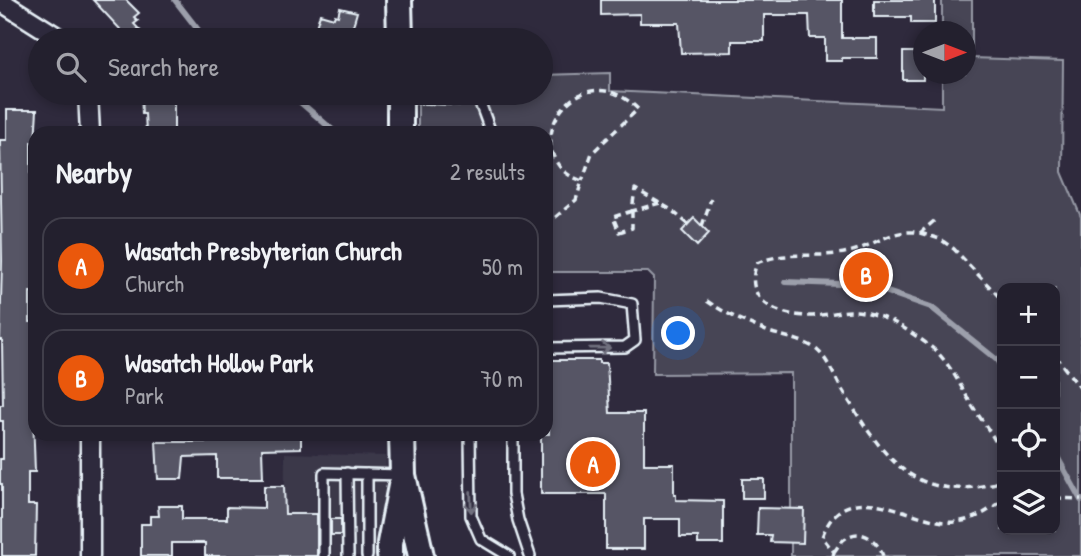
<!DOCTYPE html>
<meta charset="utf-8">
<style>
:root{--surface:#23202e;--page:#2f2d3a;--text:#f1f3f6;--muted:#a3a3aa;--line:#403e4a;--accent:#ea580c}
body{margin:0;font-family:"Patrick Hand",sans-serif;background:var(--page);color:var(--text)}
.controls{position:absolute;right:21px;bottom:21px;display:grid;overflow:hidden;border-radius:14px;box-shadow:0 4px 10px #0003}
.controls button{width:63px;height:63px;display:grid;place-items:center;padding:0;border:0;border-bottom:2px solid var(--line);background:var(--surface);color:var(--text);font:35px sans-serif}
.compass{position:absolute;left:913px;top:21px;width:63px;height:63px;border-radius:50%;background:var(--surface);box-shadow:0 4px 10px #0003;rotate:90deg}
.you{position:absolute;left:679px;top:334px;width:24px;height:24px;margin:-18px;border:5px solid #fff;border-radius:50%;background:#1a73e8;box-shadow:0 0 0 10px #1a73e833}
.badge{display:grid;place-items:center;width:46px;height:46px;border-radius:50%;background:var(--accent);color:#fff;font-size:23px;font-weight:700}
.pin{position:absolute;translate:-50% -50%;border:4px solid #fff;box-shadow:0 2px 7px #0006}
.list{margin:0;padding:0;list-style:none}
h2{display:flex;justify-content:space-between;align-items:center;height:91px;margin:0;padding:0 28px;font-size:30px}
h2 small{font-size:23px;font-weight:400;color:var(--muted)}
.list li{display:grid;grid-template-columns:46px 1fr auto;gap:21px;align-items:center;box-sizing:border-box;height:98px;margin:0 14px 14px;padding:0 14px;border:2px solid var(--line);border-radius:21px}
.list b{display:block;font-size:26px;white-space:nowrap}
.list p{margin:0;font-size:23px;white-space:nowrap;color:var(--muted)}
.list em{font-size:23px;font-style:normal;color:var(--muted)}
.icon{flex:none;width:38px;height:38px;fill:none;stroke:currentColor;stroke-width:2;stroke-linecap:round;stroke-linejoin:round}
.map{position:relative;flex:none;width:1081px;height:556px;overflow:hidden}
.search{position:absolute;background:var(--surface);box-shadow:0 4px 10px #0003;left:28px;top:28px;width:525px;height:77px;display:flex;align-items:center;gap:18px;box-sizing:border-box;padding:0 24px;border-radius:38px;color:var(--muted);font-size:26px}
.panel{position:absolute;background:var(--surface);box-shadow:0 4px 10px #0003;left:28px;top:126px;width:525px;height:315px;border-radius:21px}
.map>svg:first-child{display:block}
</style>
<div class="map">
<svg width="1081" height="556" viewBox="0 0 1081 556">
<rect width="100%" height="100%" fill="#2f2a3d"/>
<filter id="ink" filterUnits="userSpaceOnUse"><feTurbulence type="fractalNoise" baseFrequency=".0143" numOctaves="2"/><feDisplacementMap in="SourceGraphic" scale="14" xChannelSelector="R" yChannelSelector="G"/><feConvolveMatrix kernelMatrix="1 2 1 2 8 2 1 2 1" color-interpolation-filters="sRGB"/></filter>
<g filter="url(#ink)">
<!-- built -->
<path fill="#3b3749" d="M 285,453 L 386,456 L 384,556 L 284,556 Z"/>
<!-- green -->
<path fill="#464455" stroke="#979aa6" stroke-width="2" fill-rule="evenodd" d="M 942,0 L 972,0 L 972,58 L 1063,61 L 1062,172 L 1081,217 L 1081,556 L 791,556 L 791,373 L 653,374 L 654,278 L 648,272 L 546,272 L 546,133 L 418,133 L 418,93 L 541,93 L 541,75 L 610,73 L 610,91 L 942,107 L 942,74 L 965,74 L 965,32 L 942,31 ZM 1002,288 L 1055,288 L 1055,530 L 1002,530 Z"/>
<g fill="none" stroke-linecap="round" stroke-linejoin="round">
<!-- stream -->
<path stroke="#9c9fab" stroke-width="6" d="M 175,0 L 206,40
M 283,93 L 299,101 L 336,133
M 785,282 L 867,285 L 931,307 L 997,360 L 1002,368
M 1055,453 L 1081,500"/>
</g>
<!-- building -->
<path fill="#575565" stroke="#e8f1f8" stroke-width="2" d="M 93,0 L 126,0 L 139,13 L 134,17 L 138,21 L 134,24 L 149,40 L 125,40 L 120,29 Z
M 601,0 L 842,0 L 842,38 L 877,38 L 877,58 L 842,58 L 842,61 L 825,61 L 825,38 L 810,38 L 809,15 L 764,15 L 764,41 L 732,41 L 732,52 L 681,53 L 679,23 L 640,23 L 640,14 L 601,15 Z
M 874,0 L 935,0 L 935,23 L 911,23 L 911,17 L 874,17 Z
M 340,8 L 357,12 L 349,40 L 324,40 L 313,37 L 320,14 L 334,18 L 335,15 L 338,16 Z
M 903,52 L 923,52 L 923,80 L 903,80 Z
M 141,93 L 174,93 L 174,132 L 146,132 L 145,114 L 142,114 Z
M 7,110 L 37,110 L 35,142 L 31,142 L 31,176 L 35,176 L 35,292 L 30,292 L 30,322 L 35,322 L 35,377 L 34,387 L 32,387 L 35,472 L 28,472 L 28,505 L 36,505 L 35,556 L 2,556 L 2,484 L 0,484 L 0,459 L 3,459 L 3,421 L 0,421 L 0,405 L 3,405 L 2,340 L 0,340 L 2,261 L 0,140 L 7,140 Z
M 694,218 L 709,233 L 697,246 L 682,231 Z
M 549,360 L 599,360 L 599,363 L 607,363 L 610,413 L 644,413 L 644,464 L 674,464 L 674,494 L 676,494 L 676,500 L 723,501 L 723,544 L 698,544 L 698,537 L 680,537 L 680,519 L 644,519 L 644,549 L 606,549 L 606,494 L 541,494 L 541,434 L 549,434 Z
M 219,434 L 301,434 L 301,448 L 262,449 L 263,478 L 217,478 L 217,456 L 184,457 L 182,479 L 158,479 L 156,442 L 219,442 Z
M 742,479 L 764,479 L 764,498 L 742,498 Z
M 264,486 L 284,486 L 285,514 L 317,514 L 317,556 L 205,556 L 205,543 L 172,543 L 172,556 L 141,556 L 141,524 L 150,524 L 150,516 L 159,516 L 158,506 L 182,506 L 182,519 L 227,519 L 227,507 L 264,508 Z
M 758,508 L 804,509 L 803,543 L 770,542 L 771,535 L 757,535 Z
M 331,519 L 341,519 L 341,535 L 331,535 Z"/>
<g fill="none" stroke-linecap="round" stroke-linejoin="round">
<defs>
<path id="lane" d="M 400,97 L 479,100 L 491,133
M 546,300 L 601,298 L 632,304 L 635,340 L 625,347 L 546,348
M 470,434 L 471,516 L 481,539 L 509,556
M 513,434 L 513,494 L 518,520 L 530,556
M 347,473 L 348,556
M 367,474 L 367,556
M 324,556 L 324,473 L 403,475"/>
<path id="street" d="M 0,1 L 62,40
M 88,93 L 90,133
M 90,556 L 90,434"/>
<path id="secondary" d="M 399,0 L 400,40
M 400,93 L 400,133
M 402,434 L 403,475 L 421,556
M 390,556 L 390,543 L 401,486"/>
</defs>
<!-- lane casing -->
<use href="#lane" stroke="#e8f1f8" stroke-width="14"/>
<!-- street casing -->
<use href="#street" stroke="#e8f1f8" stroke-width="23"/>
<!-- secondary casing -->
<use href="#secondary" stroke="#e8f1f8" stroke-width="30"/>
<!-- path -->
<path stroke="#e8f1f8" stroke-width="3.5" stroke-dasharray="7 5" stroke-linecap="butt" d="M 660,203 L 632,211 L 635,189 L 670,209 L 688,224
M 632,211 L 632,228 L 619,232 L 613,217 Z
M 934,221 L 920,233 C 893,227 873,247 848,252 C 818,259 786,250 757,263 C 742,301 778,316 810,316 C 824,316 838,311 853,311 C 867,311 886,318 899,325 C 907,330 932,346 938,353 C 953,369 962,389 973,407 C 983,423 998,440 1002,458
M 546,225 L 576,200 L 582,181 C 574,178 565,174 560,167 C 528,129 584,56 638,109 L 592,153 L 582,181
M 702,226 L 711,199
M 920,233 L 940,239 L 954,249 L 1002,300
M 707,301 C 727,315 747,323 769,332 C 784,337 806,340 818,351 C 828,360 834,376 841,388 C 882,455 913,508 1002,481
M 1055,356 L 1081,389
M 1055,498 L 1081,499
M 834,552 C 837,548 841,541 846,538 C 862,527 878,541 883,556
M 833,556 L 834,552 L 822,537 C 843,478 898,513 938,521 C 961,526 987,515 1002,499"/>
<!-- lane -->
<use href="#lane" stroke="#2f2a3d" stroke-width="9"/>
<!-- street -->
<use href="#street" stroke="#2f2a3d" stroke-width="18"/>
<!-- secondary -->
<use href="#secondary" stroke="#2f2a3d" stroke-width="24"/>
</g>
<!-- one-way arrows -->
<defs><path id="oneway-shaft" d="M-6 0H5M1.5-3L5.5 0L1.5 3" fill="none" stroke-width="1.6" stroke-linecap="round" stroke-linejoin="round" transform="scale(1.75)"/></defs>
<g stroke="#70707e">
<use href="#oneway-shaft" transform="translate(600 348) rotate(-1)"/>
<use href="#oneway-shaft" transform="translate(471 502) rotate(88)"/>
</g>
</g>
</svg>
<div class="controls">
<button>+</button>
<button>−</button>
<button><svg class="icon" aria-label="locate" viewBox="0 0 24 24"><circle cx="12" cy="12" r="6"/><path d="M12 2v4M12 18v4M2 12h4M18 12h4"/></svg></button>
<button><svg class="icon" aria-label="layers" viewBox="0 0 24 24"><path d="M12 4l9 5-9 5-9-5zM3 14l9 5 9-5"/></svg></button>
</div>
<svg class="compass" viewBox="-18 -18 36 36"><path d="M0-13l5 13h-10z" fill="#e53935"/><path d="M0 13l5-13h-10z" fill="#a3a3aa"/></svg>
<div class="you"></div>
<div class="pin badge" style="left:593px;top:464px">A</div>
<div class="pin badge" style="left:866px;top:275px">B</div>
<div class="search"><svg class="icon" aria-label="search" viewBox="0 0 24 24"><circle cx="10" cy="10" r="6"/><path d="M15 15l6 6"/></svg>Search here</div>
<section class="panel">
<h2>Nearby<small>2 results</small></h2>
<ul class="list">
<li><span class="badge">A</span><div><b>Wasatch Presbyterian Church</b><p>Church</p></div><em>50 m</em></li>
<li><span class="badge">B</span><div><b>Wasatch Hollow Park</b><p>Park</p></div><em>70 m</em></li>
</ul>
</section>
</div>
